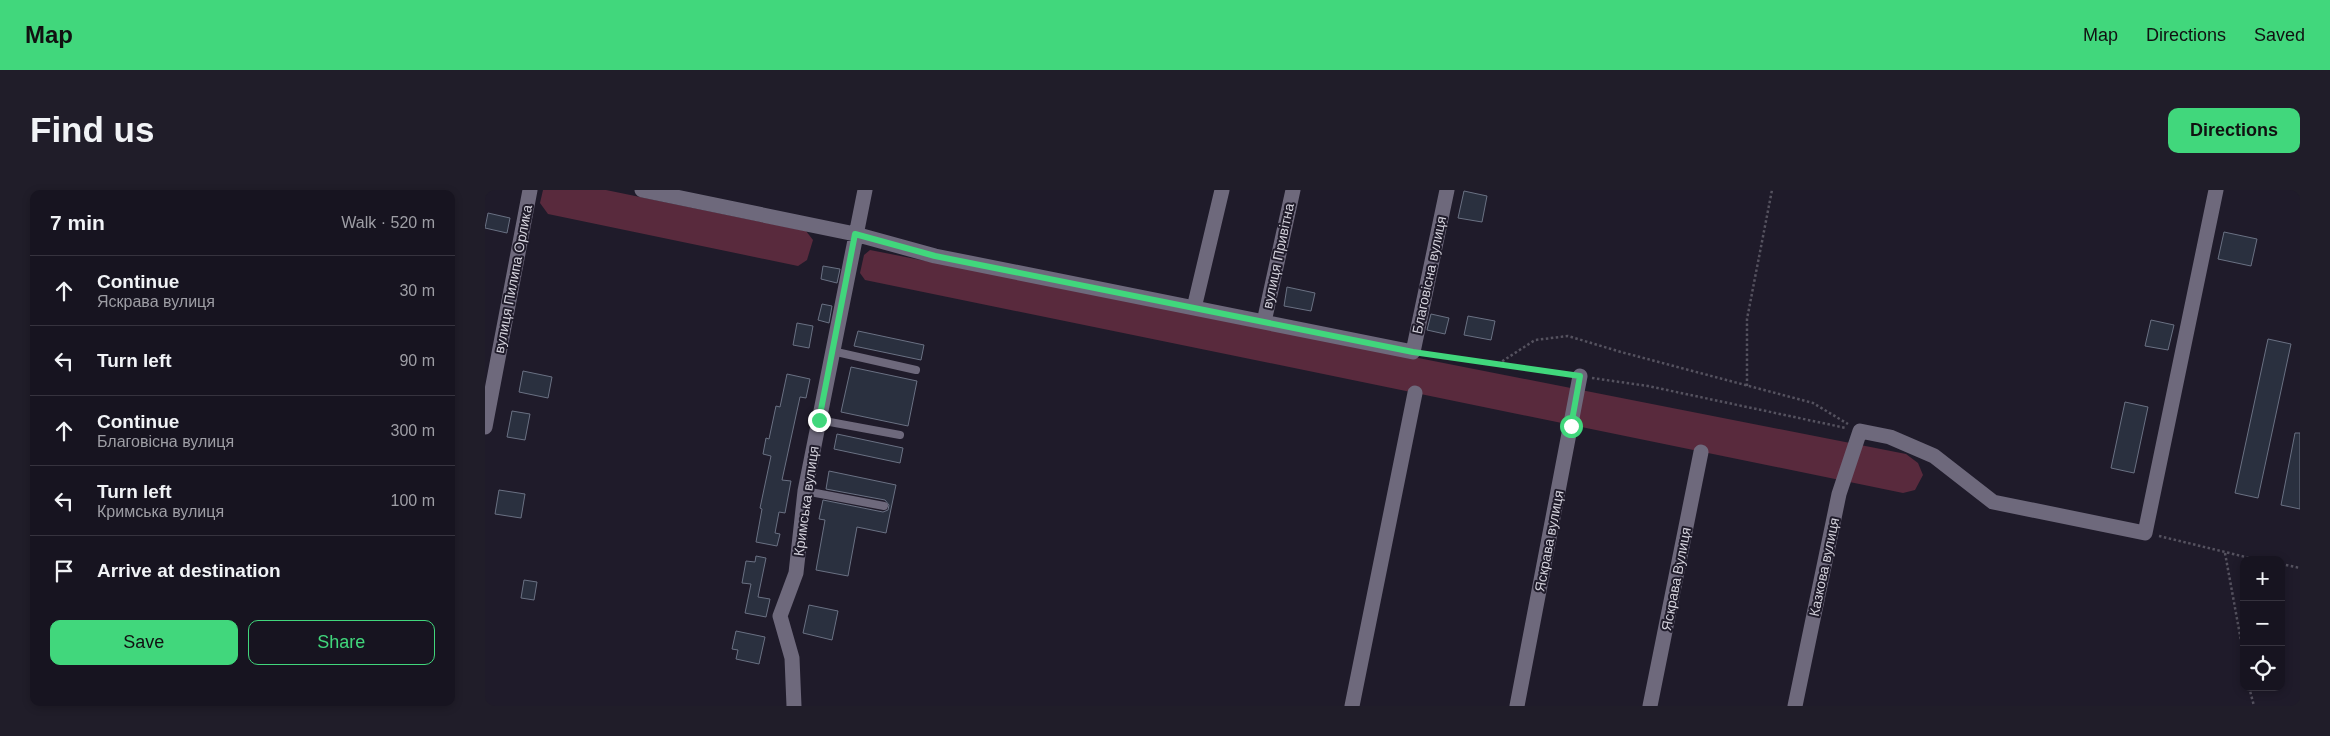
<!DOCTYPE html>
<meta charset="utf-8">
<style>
:root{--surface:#171420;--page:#201d29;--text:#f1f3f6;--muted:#9e9ea5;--line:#36333e;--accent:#41d77c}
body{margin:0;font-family:Helvetica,sans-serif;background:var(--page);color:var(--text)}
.controls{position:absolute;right:15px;bottom:15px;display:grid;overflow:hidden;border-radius:10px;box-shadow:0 2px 8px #0003}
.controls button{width:45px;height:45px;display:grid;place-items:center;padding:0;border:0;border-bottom:1px solid var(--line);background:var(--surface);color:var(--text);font:25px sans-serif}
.stop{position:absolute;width:15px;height:15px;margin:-11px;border:4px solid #41d77c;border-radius:50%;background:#fff}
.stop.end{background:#41d77c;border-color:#fff;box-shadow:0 1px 5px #0008}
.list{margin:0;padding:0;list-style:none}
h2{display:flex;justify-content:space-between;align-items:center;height:65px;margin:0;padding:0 20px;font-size:21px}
h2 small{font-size:16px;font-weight:400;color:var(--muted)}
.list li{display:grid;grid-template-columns:32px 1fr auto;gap:15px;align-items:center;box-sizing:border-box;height:70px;padding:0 20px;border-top:1px solid var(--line)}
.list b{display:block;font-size:19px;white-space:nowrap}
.list p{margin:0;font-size:16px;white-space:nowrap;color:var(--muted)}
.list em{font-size:16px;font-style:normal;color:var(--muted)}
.actions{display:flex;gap:10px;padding:15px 20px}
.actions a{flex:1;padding:11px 0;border:1px solid var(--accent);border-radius:10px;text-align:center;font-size:18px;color:var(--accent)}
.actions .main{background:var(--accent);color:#111}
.icon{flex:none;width:28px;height:28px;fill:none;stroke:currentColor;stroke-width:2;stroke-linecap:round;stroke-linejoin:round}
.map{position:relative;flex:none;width:1815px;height:516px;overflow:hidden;border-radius:10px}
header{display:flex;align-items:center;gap:30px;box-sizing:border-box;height:70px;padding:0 25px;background:var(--accent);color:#111}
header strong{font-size:24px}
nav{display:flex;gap:28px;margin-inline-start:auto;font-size:18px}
.intro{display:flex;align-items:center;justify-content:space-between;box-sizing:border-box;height:120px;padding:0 30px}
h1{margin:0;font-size:35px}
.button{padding:12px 22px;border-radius:10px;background:var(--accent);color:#111;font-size:18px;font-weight:700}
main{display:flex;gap:30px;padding:0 30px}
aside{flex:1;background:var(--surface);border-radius:10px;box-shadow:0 2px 8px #0003}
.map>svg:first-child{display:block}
</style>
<header>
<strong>Map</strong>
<nav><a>Map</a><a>Directions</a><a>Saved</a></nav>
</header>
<div class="intro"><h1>Find us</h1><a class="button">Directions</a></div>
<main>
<aside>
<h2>7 min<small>Walk · 520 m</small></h2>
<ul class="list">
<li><svg class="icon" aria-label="ahead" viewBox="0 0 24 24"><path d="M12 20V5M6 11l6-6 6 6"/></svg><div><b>Continue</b><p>Яскрава вулиця</p></div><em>30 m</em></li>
<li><svg class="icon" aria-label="left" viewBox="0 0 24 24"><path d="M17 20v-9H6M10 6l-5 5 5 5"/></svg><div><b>Turn left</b></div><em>90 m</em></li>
<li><svg class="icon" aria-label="ahead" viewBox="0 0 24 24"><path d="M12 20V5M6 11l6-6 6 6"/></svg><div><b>Continue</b><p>Благовісна вулиця</p></div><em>300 m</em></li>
<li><svg class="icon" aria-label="left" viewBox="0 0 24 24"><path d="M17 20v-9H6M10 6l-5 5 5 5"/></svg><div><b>Turn left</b><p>Кримська вулиця</p></div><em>100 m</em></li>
<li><svg class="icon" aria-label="arrive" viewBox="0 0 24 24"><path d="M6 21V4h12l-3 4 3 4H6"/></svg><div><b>Arrive at destination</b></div></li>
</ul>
<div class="actions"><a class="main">Save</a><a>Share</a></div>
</aside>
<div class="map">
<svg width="1815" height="516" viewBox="0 0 1815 516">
<rect width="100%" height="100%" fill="#1f1b2a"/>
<!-- green -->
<path fill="#592a3d" d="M 58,0 L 121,0 L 321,41 L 328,50 L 322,70 L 313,76 L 63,24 L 55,13 Z
M 385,60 L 1421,264 L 1433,273 L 1438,285 L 1430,300 L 1418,303 L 380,90 L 375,83 L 379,65 Z"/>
<!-- building -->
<path fill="#2a303f" stroke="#6a7183" d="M 979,1 L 1002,6 L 997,32 L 973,28 Z
M 3,23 L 25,28 L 22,43 L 0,38 Z
M 1739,42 L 1772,49 L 1766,76 L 1733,69 Z
M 338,76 L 355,79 L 352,93 L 336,89 Z
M 802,97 L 830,103 L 826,121 L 799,116 Z
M 337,114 L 347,116 L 344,133 L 333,130 Z
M 946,124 L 964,128 L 960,144 L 942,140 Z
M 983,126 L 1010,131 L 1006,150 L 979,145 Z
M 1666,130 L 1689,135 L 1683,160 L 1660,156 Z
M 312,133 L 328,136 L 324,158 L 308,155 Z
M 373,141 L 439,155 L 436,170 L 369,156 Z
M 1783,149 L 1806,154 L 1773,308 L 1750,303 Z
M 366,177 L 432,191 L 423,236 L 356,222 Z
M 38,181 L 67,187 L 63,208 L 34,202 Z
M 302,184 L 325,189 L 321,208 L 315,207 L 297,290 L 306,291 L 300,323 L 294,322 L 290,343 L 295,344 L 292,356 L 271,352 L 277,319 L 275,318 L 286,266 L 278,264 L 281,248 L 284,249 L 291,216 L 295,217 Z
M 1640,212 L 1663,217 L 1649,283 L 1626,278 Z
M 27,221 L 45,224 L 40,250 L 22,247 Z
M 1810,243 L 1815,243 L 1815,319 L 1796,315 Z
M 352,244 L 418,258 L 415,273 L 349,259 Z
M 344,281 L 411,295 L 401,343 L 372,337 L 363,386 L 331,380 L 340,330 L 334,329 L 338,310 L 398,322 L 403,320 L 404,315 L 400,310 L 341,299 Z
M 14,300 L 40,304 L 36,328 L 10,324 Z
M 271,366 L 281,368 L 273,407 L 285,409 L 281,427 L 260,423 L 266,394 L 257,393 L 261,371 L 270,372 Z
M 39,390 L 52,392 L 49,410 L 36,408 Z
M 324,415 L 353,421 L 347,450 L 318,443 Z
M 251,441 L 280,447 L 274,474 L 251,469 L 253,460 L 247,459 Z"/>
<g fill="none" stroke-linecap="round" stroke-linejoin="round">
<!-- path -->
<path stroke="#55525f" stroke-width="2.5" stroke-dasharray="2.5 2.5" stroke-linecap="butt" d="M 941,163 L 1082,184
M 1013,174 L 1050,150 L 1083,146 L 1136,162 L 1328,213 L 1363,234
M 1107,188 L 1163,196 L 1361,238
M 1262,196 L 1262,129 L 1287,0
M 1674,346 L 1773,370
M 1740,363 L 1759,467
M 1796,374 L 1815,378
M 1764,497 L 1769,516"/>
<!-- lane -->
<path stroke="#6e697c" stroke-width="8" d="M 347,161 L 431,180
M 334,230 L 415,245
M 320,301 L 399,316"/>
<!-- street -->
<path stroke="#6e697c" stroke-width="15" d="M 157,0 L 370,44 L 450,66 L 928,162 L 962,0
M 709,118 L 737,0
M 779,132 L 808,0
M 0,237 L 45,0
M 309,516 L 307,468 L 295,426 L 311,383 L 320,301 L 380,0
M 867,516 L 930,203
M 1032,516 L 1095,186
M 1165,516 L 1216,262
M 1310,516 L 1354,304 L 1375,241 L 1405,247 L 1449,266 L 1508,312 L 1660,343 L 1731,0"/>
</g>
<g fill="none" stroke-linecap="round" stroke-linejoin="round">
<!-- route -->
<path stroke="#41d77c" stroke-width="6" d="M 334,230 L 370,44 L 450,66 L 928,162 L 1095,186 L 1086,236"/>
</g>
<g text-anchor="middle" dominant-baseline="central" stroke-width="4" stroke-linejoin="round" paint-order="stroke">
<!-- street labels -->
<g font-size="14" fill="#d3d1db" stroke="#1f1b2a">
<text transform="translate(793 66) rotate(-78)">вулиця Привітна</text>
<text transform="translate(944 85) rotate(-78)">Благовісна вулиця</text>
<text transform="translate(28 89) rotate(-79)">вулиця Пилипа Орлика</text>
<text transform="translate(321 311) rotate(-82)">Кримська вулиця</text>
<text transform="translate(1064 351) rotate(-79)">Яскрава вулиця</text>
<text transform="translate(1339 377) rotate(-78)">Казкова вулиця</text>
<text transform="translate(1191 389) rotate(-79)">Яскрава Вулиця</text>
</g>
</g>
</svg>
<div class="controls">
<button>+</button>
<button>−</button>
<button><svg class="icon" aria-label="locate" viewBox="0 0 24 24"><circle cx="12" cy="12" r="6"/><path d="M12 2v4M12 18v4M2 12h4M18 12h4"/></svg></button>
</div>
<div class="stop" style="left:1086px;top:236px"></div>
<div class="stop end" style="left:334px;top:230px"></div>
</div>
</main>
